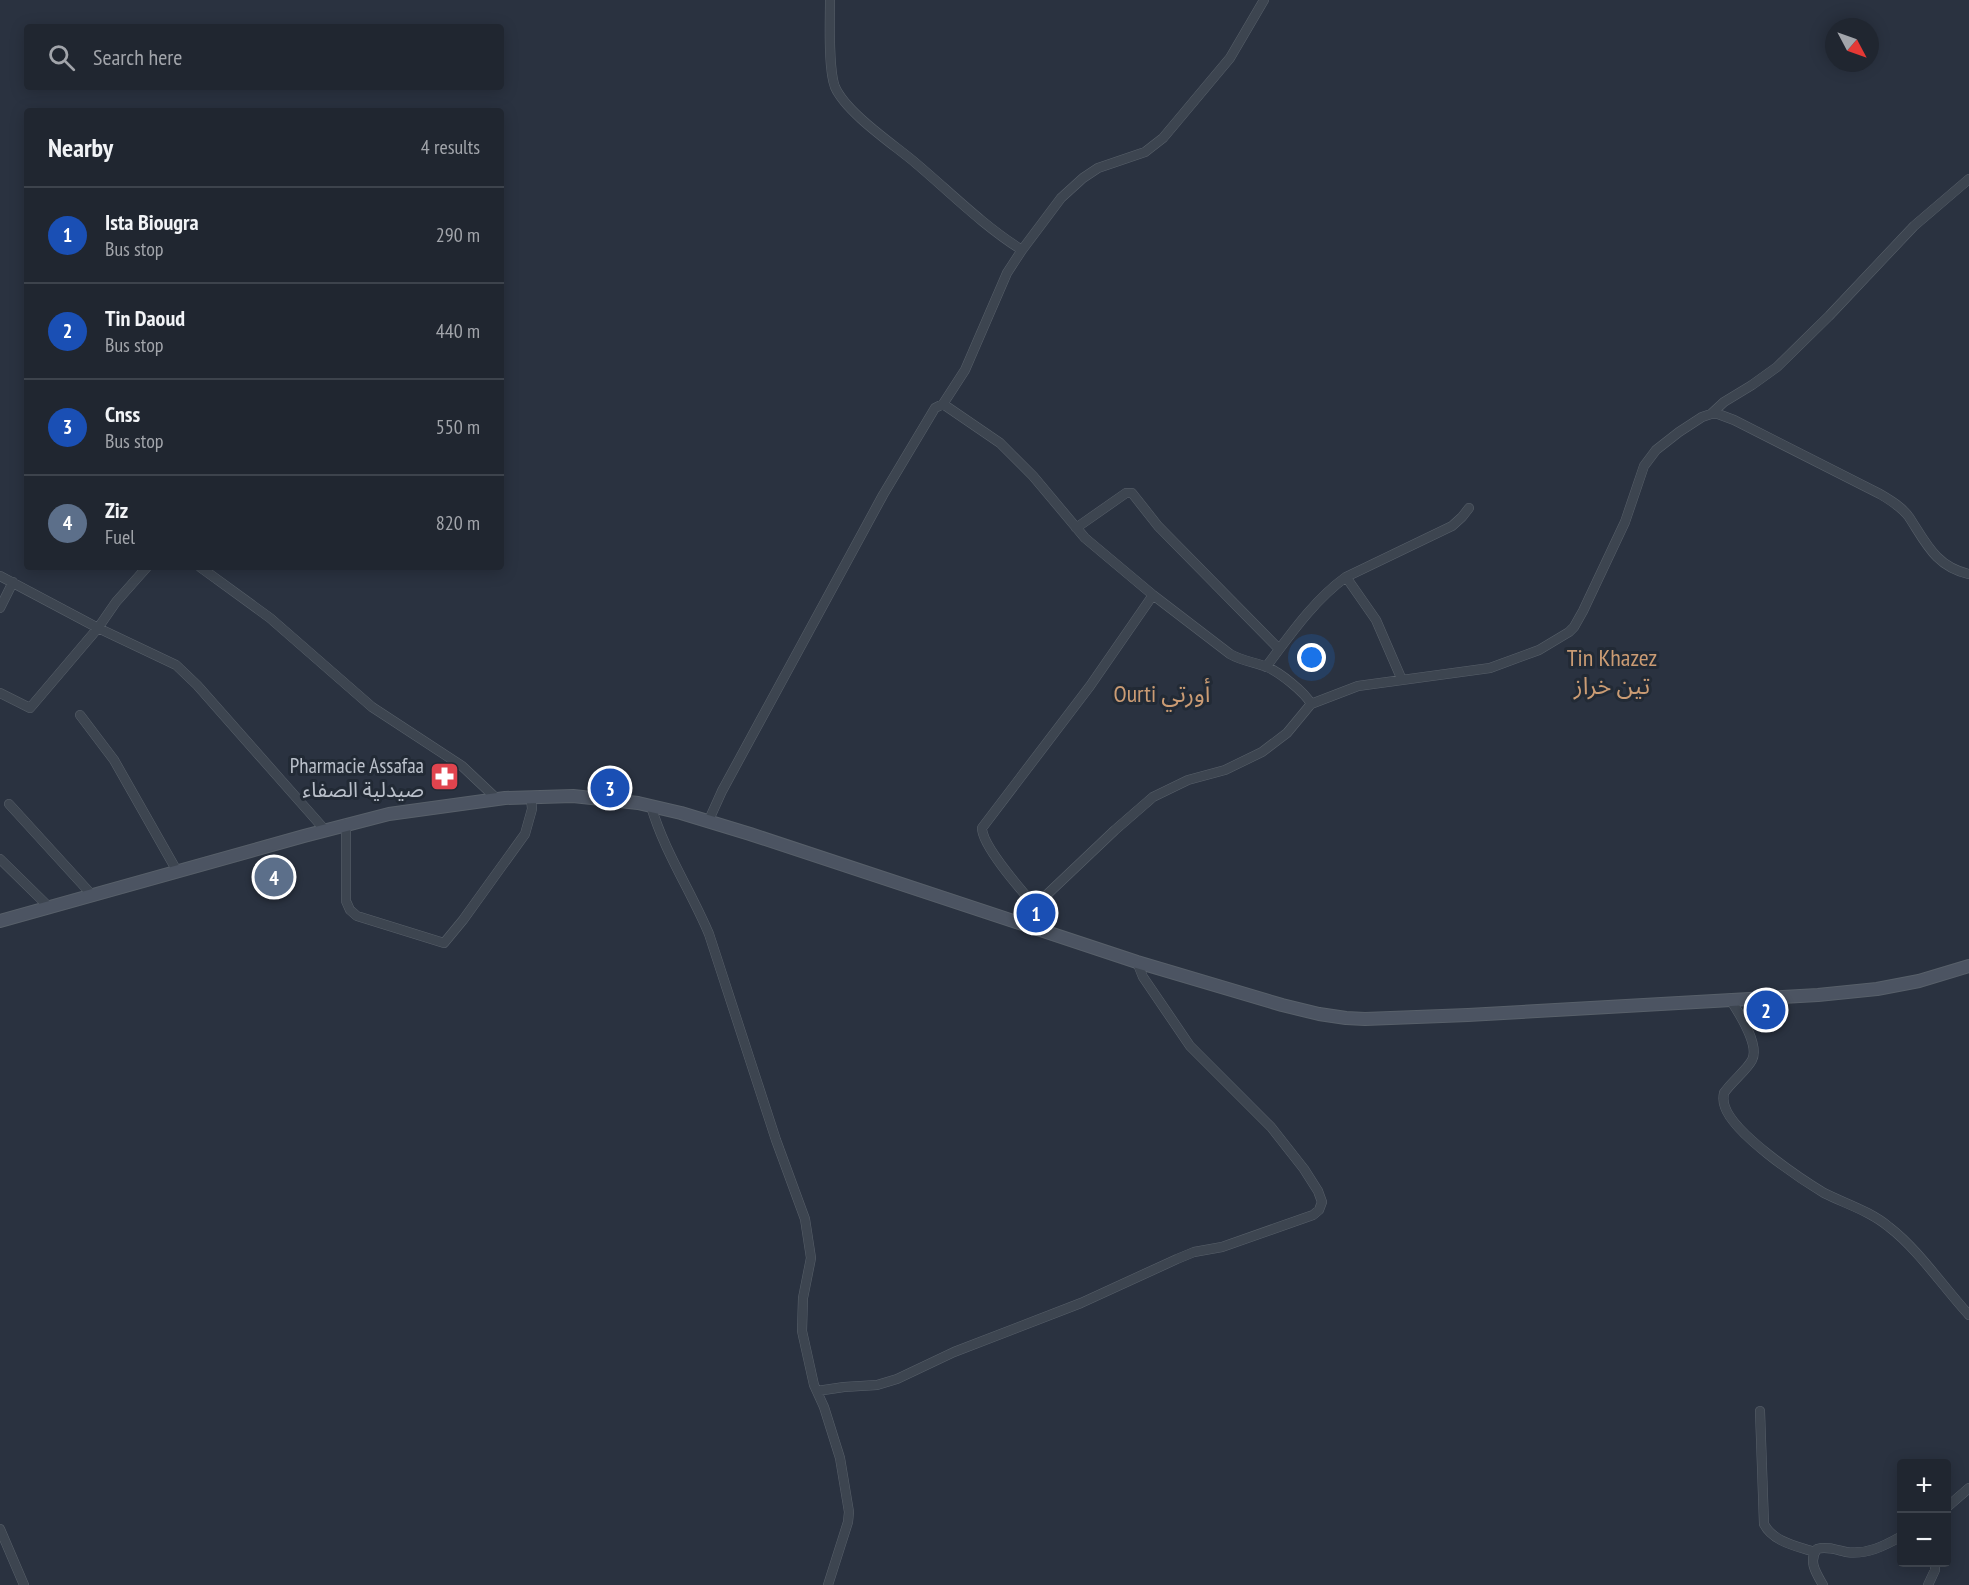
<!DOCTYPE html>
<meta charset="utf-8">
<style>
:root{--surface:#202630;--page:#282e38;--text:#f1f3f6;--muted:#a2a5ab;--line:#3d434c;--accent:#0b8043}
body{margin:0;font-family:"PT Sans Narrow","Noto Sans Arabic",sans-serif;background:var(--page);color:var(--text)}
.controls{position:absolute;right:18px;bottom:18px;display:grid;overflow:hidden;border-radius:6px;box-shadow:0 3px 15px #0003}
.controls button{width:54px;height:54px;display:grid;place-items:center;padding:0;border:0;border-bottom:2px solid var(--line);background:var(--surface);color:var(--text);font:30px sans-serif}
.compass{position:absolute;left:1825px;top:18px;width:54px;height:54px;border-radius:50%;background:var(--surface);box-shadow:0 3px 15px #0003;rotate:131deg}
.you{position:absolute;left:1312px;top:658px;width:21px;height:21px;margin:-15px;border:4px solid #fff;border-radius:50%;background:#1a73e8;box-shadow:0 0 0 9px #1a73e833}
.badge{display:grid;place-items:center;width:39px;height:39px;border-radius:50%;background:var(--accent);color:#fff;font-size:20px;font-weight:700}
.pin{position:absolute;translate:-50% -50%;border:3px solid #fff;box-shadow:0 2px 6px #0006}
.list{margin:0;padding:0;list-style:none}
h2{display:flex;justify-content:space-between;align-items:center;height:78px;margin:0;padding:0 24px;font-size:26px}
h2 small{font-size:20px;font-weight:400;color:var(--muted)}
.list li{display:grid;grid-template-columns:39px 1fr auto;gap:18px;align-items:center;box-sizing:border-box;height:96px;padding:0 24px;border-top:2px solid var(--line)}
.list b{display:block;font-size:22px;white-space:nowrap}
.list p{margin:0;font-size:20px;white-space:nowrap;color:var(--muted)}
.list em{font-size:20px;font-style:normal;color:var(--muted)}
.icon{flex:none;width:33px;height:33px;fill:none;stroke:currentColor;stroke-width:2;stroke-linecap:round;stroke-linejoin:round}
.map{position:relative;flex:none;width:1969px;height:1585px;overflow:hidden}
.search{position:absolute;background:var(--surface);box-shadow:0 3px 15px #0003;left:24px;top:24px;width:480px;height:66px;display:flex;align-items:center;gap:15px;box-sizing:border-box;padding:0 21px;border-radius:6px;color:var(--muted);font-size:22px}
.panel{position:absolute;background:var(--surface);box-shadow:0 3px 15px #0003;left:24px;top:108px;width:480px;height:462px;border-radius:6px}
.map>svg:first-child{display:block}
</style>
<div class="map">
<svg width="1969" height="1585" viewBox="0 0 1969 1585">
<rect width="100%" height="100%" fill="#2a3240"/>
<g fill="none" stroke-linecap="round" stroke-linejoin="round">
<defs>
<path id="minor" d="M 1022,250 L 1061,198 L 1083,178 L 1098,168 L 1145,152 L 1163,138 L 1230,58 L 1264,0
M 943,404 L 1000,443 L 1033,476 L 1085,538 L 1153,595 L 1230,654 C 1242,661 1254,662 1267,667 C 1279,672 1305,692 1311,704
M 1711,414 L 1724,402 L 1752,385 L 1777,367 L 1829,316 L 1914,226 L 1969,179
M 1076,528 L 1126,493 L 1132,493 L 1158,526 L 1279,649
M 200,567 L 270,618 L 372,707 L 462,766 L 497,799
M 0,576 L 98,628 L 176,665 L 197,685 L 325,830
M 1346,577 L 1376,620 L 1402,680
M 0,608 L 13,582
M 1266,667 C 1290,635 1314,600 1346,577 L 1452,526 L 1462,517 L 1469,508
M 0,693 L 30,708 L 98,628 L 116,602 L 147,567
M 80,715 L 114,760 L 177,871
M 9,804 L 92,895
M 651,806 C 664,851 691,891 709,934 L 776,1140 L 805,1219 L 811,1258 L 803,1298 L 802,1331 L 814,1385 L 824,1407 L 840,1458 L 849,1512 L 848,1522 L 828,1585
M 708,822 L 722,791 L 883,495 L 935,408 L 943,404 L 965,370 L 1007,273 L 1022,250 C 982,225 948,190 912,160 C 890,142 846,112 835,87 C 828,69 830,22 830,0
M 346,824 L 346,901 L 350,910 L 357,916 L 444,943 L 463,920 L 525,834 L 532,809 L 531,797
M 0,859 L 49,907
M 1035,906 C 1022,891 982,846 982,828 L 1090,686 L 1153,595
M 1028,925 L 1031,914 L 1038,903 L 1115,830 L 1153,797 L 1188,780 L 1225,770 L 1262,752 L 1287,733 L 1311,704 L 1358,686 L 1490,668 L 1539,650 L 1569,632 L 1574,627 L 1583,611 L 1625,522 L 1644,466 L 1656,450 L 1679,432 L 1702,417 L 1711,414 L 1718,414 L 1734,420 L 1880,494 C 1890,500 1902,507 1909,517 C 1926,543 1936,567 1969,574
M 1730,999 C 1739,1013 1760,1045 1752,1060 C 1747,1070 1731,1082 1724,1093 C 1723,1098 1723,1102 1725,1107 C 1734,1134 1799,1178 1824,1193 C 1846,1204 1870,1211 1889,1227 C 1918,1249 1944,1288 1969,1315
M 817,1391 L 844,1387 L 877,1385 L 897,1379 L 954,1352 L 1081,1303 L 1177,1259 L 1194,1252 L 1222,1247 L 1313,1215 L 1319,1210 L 1322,1202 L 1318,1191 L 1304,1169 L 1271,1127 L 1190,1046 L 1143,977 L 1137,962
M 1760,1411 L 1764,1524 C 1773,1542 1797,1546 1814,1552
M 1946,1508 L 1969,1488
M 0,1529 L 24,1585
M 1823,1585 C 1816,1573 1808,1561 1817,1549 C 1827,1546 1837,1550 1846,1552 C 1867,1555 1884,1546 1902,1536
M 1928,1585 L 1935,1570 L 1935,1562"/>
<path id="secondary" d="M 0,921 L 304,836 L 389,814 L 505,798 L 573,796 L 638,803 L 681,813 L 750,834 L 1137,962 L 1282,1005 L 1319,1014 L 1346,1018 L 1365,1019 L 1468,1015 L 1818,995 L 1877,989 L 1919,981 L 1969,966"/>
</defs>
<!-- minor casing -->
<use href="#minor" stroke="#58606a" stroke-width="10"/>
<!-- secondary casing -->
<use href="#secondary" stroke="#58606a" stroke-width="14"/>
<!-- minor -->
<use href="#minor" stroke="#3d4550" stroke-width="9"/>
<!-- secondary -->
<use href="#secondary" stroke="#4c5462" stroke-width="12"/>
</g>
<!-- icons -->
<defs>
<symbol id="pharmacy-square" viewBox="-11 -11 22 22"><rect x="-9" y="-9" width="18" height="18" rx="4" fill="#e0444e" stroke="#222a35"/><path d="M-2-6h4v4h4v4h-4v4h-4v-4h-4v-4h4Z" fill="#fff"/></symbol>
</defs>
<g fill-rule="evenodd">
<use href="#pharmacy-square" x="428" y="760" width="33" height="33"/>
</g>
<g text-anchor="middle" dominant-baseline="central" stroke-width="6" stroke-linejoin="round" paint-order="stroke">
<!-- poi labels -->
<g font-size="21" fill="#bac0ca" stroke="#222a35" text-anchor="end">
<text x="424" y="765">Pharmacie Assafaa<tspan x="424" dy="24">صيدلية الصفاء</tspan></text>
</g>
<!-- quarter labels -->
<g font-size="24" fill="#cb9c74" stroke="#222a35">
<text x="1612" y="657">Tin Khazez<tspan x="1612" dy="28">تين خراز</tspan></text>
<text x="1162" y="693">Ourti أورتي</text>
</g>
</g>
</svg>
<div class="controls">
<button>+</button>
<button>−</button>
</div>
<svg class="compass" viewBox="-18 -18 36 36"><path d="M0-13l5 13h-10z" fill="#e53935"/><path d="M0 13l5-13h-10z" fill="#a2a5ab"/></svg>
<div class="you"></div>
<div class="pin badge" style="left:1036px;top:913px;background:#1a4fb4">1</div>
<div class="pin badge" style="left:1766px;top:1010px;background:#1a4fb4">2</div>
<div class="pin badge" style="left:610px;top:788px;background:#1a4fb4">3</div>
<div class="pin badge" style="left:274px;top:877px;background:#5c6f8a">4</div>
<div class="search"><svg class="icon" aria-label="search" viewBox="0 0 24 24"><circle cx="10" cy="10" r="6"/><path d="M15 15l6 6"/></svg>Search here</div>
<section class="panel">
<h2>Nearby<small>4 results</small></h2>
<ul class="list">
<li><span class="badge" style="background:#1a4fb4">1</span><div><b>Ista Biougra</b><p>Bus stop</p></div><em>290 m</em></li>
<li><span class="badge" style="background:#1a4fb4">2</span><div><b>Tin Daoud</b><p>Bus stop</p></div><em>440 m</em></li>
<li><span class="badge" style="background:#1a4fb4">3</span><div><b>Cnss</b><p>Bus stop</p></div><em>550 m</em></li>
<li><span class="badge" style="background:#5c6f8a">4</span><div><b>Ziz</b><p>Fuel</p></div><em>820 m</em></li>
</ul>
</section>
</div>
